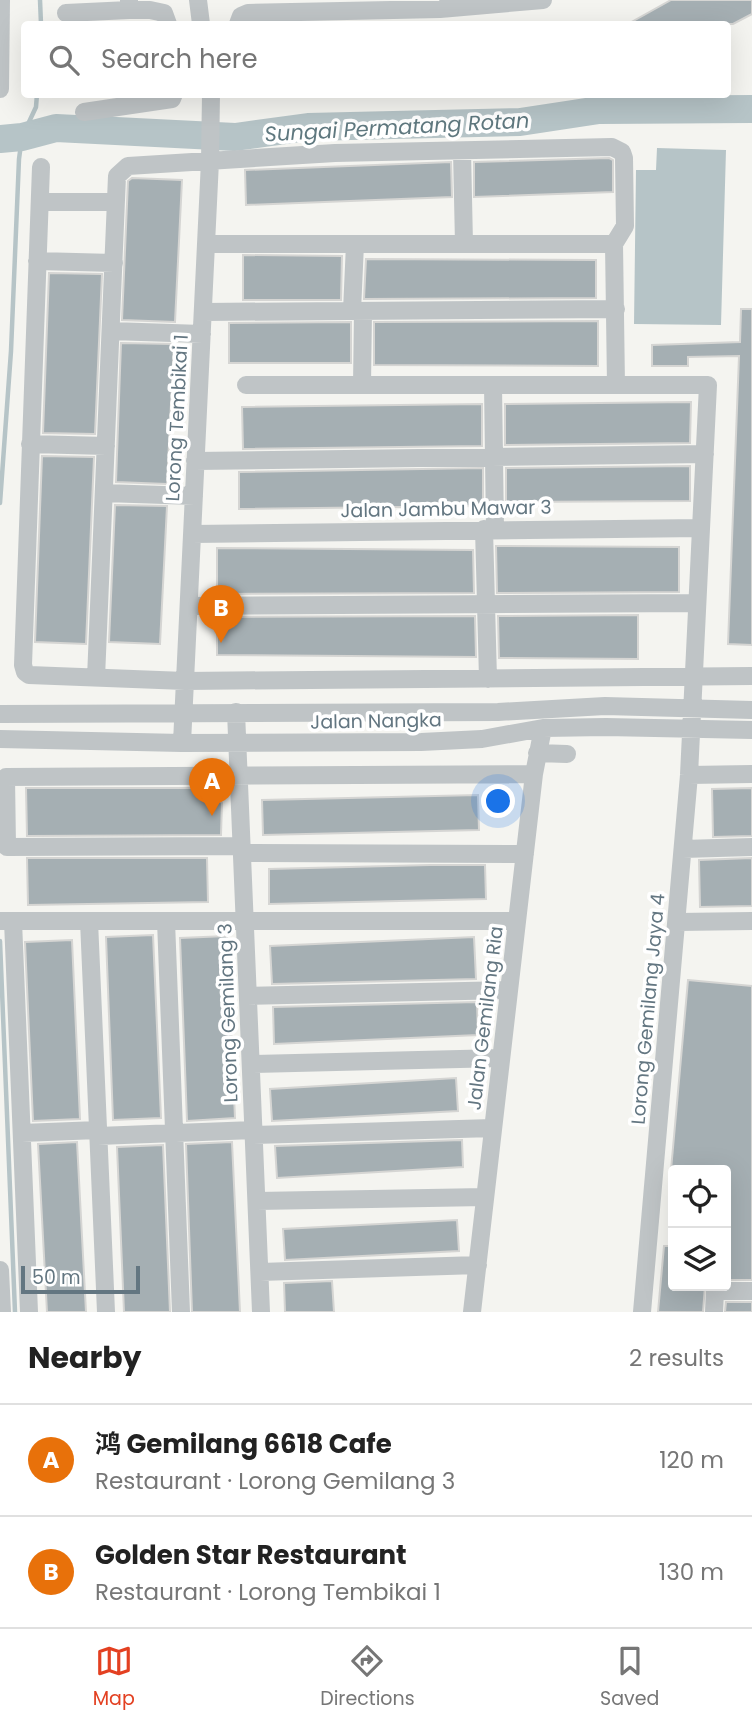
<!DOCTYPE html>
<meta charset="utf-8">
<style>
:root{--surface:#fff;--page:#f2f2f2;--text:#222;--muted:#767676;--line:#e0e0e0;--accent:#e34021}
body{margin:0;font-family:Poppins,"Noto Sans SC",sans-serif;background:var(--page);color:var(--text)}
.controls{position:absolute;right:21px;bottom:21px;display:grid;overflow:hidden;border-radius:7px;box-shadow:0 7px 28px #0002}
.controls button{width:63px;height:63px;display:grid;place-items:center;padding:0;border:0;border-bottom:2px solid var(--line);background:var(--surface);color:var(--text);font:35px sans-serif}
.scale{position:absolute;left:21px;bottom:18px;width:119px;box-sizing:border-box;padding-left:7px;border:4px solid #637681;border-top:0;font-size:19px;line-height:24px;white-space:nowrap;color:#637681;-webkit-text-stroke:5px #fff;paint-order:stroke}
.you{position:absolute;left:499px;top:802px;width:24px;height:24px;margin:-18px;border:5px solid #fff;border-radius:50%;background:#1a73e8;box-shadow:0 0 0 10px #1a73e833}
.badge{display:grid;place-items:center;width:46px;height:46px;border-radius:50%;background:var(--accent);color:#fff;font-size:23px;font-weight:700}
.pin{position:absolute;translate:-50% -58px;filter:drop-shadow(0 2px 4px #0008)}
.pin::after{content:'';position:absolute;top:37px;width:24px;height:21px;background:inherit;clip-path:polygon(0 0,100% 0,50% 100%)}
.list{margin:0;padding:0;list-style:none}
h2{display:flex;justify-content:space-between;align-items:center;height:91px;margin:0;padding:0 28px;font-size:30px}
h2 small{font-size:23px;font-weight:400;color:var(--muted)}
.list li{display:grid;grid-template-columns:46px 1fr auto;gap:21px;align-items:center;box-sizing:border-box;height:112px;padding:0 28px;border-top:2px solid var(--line)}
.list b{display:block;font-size:26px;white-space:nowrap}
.list p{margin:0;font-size:23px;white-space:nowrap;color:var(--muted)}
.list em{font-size:23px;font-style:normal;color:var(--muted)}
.icon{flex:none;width:38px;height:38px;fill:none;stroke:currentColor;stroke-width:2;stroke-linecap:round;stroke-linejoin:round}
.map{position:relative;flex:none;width:752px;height:1312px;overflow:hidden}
.search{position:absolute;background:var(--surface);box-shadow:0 7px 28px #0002;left:21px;right:21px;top:21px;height:77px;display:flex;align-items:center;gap:18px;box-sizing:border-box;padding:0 24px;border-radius:7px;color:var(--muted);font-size:26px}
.sheet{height:315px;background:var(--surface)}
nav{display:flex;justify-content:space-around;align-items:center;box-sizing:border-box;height:98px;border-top:2px solid var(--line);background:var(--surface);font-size:19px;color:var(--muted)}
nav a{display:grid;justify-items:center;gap:4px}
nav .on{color:var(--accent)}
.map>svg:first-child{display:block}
</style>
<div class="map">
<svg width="752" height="1312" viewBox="0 0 752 1312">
<rect width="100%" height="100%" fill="#f4f4f0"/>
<!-- water -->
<path fill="#b6c4c7" d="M 657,148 L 726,150 L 721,325 L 634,324 L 636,170 L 656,170 Z"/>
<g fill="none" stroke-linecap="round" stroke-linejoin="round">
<!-- stream -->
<path stroke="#b6c4c7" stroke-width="4.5" d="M 40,0 L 41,24
M 0,503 L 11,351 L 19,159 L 22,137 L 36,107 L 37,94
M 0,941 L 15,1312"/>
<!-- river -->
<path stroke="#b6c4c7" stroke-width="28" d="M 0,139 L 22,137 L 56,128 L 235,137 L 308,127 L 520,122 L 599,110 L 752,109"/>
</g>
<!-- building -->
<path fill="#a5afb3" stroke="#d5d5d3" stroke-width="2" d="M 671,0 L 752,0 L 752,14 L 733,24 L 628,24 Z
M 609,158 L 613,160 L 613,192 L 474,197 L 474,162 Z
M 451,162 L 452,197 L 246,205 L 245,170 Z
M 132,178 L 182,180 L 175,322 L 122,320 L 128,181 Z
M 243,255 L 342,256 L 341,300 L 243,300 Z
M 366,259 L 596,260 L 596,298 L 364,299 Z
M 49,273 L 102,274 L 95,434 L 43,433 Z
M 741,309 L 752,309 L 752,645 L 728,644 L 739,356 L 688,357 L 688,366 L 652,366 L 652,345 L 740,342 Z
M 598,321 L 598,366 L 374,365 L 374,322 Z
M 351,322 L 351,363 L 229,363 L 229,323 Z
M 121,343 L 174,344 L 167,484 L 116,482 Z
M 691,402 L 690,443 L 505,445 L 505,404 Z
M 482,404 L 482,446 L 243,449 L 242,407 Z
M 42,456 L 94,457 L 86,644 L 35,642 Z
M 690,466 L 690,501 L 506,502 L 506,468 Z
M 483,468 L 483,506 L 239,509 L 239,472 Z
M 115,505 L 167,506 L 160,644 L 109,642 Z
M 496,546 L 679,547 L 679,592 L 497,593 Z
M 217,548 L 473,550 L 474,593 L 217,594 Z
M 638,615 L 638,659 L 499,658 L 498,616 Z
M 475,616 L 476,657 L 217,655 L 217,617 Z
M 26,788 L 204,788 L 222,803 L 221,835 L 27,836 Z
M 752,788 L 752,836 L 713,837 L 712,789 Z
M 478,795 L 479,830 L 263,835 L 262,800 Z
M 27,858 L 207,858 L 208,902 L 28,905 Z
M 752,858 L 752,906 L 700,907 L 699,860 Z
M 430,865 L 485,865 L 486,899 L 269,904 L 269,869 Z
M 153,935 L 161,1118 L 113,1120 L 106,937 Z
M 227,936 L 235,1118 L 187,1121 L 180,938 Z
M 474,937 L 476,979 L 272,984 L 270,946 Z
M 72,940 L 80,1119 L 33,1121 L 25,942 Z
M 688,980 L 752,986 L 752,1280 L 726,1280 L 726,1170 L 671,1170 Z
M 477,1002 L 478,1035 L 274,1044 L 273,1007 Z
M 456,1078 L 458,1111 L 272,1121 L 270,1089 Z
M 462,1140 L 463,1167 L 277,1178 L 275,1146 Z
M 77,1142 L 86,1312 L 47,1312 L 38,1144 Z
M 232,1142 L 240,1312 L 192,1312 L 186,1144 Z
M 163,1145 L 170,1312 L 124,1312 L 117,1147 Z
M 457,1220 L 459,1251 L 285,1260 L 283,1229 Z
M 664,1246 L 673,1246 L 673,1286 L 705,1286 L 703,1312 L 658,1312 Z
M 332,1281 L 334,1312 L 285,1312 L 284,1283 Z
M 726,1302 L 752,1302 L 752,1312 L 725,1312 Z"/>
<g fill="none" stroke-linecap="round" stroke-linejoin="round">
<!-- minor -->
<path stroke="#bfc4c6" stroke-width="18" d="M 129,0 L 129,10 L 150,10 L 164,13 L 168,24
M 198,0 L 201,24
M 66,13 L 129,10
M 238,24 L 241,16 L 248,13 L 440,9 L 543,0
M 0,89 L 1,0
M 84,112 L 172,99 L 174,94
M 462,151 L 464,244
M 41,167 L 23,665 L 25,672 L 29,675 L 185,681 L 752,676
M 40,202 L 116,202
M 206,244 L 614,244
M 37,261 L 114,263
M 352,311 L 355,244
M 203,312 L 616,309
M 111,331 L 202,334
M 246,385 L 708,385 L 689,775 L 642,1312
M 362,385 L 363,311
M 493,385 L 495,529
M 30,444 L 106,446
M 195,461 L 705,454
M 104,493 L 194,496
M 484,529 L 488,679
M 192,534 L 701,528
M 189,606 L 697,603
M 96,678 L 117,176 L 128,166 L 335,153 L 612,147 L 622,152 L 624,158 L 625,226 L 614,244 L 616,385
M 236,712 L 261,1312
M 0,714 L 498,712 L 605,706 L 752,710
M 0,739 L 182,743 L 421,742 L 482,739 L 543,728 L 606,727 L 752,730
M 182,743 L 210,161 L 211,94
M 537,753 L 567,754
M 689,775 L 752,774
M 242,846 L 7,847 L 6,777 L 534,774
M 683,849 L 752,847
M 242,853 L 525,854
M 0,921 L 517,921
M 13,921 L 29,1312
M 89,921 L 106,1312
M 166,921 L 181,1312
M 677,922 L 752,921
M 248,996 L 509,990
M 251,1064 L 501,1058
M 22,1133 L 98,1130
M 254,1135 L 493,1128
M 98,1136 L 254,1130
M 257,1201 L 485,1197
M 0,1270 L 2,1312
M 260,1272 L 478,1265
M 472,1312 L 534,774 L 543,728
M 714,1312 L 715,1291 L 752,1291"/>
</g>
<g text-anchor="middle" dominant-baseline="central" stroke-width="7" stroke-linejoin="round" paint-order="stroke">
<!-- street labels -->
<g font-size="19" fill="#637681" stroke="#fff">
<text transform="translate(177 418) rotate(-87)">Lorong Tembikai 1</text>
<text transform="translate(446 509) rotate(-1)">Jalan Jambu Mawar 3</text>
<text transform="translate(376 721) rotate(-1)">Jalan Nangka</text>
<text transform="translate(648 1009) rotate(-85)">Lorong Gemilang Jaya 4</text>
<text transform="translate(228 1013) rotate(-92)">Lorong Gemilang 3</text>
<text transform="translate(485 1018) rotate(-83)">Jalan Gemilang Ria</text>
</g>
<!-- water labels -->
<g font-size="21" font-style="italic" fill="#5f787f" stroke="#fff">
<text transform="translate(397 127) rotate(-3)">Sungai Permatang Rotan</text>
</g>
</g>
</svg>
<div class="controls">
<button><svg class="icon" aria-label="locate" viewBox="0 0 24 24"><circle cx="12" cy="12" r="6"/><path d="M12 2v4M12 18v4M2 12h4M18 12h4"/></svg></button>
<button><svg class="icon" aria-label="layers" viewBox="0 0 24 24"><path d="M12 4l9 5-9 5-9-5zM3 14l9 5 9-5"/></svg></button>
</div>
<div class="scale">50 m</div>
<div class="you"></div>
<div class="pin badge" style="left:212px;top:816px;background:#e8710a">A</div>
<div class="pin badge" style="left:221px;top:643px;background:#e8710a">B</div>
<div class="search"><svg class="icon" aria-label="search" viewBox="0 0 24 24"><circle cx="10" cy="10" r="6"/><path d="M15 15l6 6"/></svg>Search here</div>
</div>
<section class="sheet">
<h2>Nearby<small>2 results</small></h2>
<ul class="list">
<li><span class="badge" style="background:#e8710a">A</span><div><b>鸿 Gemilang 6618 Cafe</b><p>Restaurant · Lorong Gemilang 3</p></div><em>120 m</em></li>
<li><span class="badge" style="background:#e8710a">B</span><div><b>Golden Star Restaurant</b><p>Restaurant · Lorong Tembikai 1</p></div><em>130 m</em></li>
</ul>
</section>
<nav>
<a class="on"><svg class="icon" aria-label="map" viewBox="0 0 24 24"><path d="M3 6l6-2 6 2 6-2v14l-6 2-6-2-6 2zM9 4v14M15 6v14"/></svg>Map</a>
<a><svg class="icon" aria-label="directions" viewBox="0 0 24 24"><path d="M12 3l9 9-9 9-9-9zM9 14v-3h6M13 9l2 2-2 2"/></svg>Directions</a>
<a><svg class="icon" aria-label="saved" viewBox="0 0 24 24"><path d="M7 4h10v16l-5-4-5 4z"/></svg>Saved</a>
</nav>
